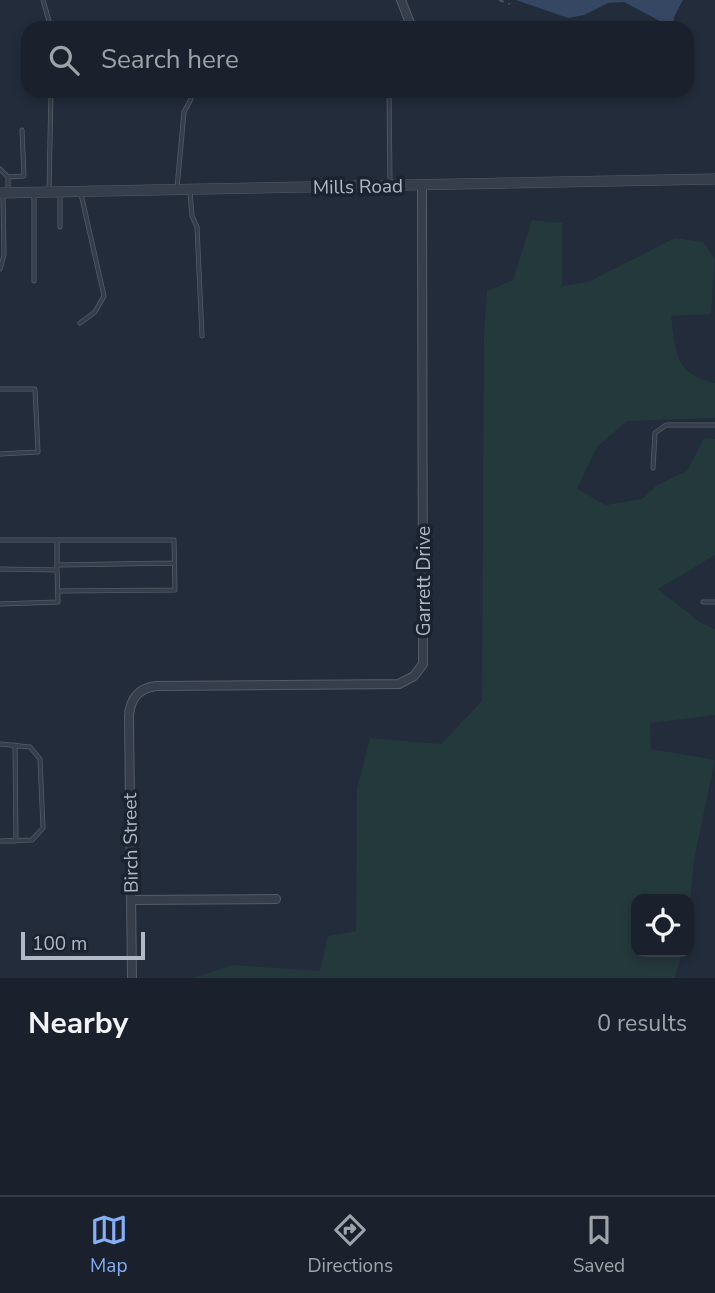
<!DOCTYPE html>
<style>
:root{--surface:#1a212c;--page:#232934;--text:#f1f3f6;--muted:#9fa3a9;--line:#383e48;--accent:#85aff8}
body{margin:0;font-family:"Nunito Sans",sans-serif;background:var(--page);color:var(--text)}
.controls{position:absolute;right:21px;bottom:21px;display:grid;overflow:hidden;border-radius:14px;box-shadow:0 4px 10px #0003}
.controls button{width:63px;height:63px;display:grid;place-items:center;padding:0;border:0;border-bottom:2px solid var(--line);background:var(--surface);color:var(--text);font:35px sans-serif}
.scale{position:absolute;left:21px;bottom:18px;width:124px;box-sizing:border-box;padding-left:7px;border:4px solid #b1b9c7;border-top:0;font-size:19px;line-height:24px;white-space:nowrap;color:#b1b9c7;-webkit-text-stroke:5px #1b2330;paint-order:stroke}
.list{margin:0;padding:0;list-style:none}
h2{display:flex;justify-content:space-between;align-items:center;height:91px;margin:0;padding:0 28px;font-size:30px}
h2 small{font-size:23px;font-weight:400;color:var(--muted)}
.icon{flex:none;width:38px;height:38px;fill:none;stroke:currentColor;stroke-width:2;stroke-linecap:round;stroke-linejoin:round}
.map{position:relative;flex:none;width:715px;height:978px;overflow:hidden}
.search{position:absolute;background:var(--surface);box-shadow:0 4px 10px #0003;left:21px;right:21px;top:21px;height:77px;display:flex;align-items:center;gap:18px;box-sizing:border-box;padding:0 24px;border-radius:21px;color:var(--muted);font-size:26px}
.sheet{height:217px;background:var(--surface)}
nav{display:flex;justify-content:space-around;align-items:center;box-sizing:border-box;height:98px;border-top:2px solid var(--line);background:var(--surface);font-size:19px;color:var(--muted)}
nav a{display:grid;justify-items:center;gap:4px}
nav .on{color:var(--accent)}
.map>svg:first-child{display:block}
</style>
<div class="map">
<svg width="715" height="978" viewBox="0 0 715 978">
<rect width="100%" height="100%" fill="#222c3b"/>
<!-- green -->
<path fill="#24393c" d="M 532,220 L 562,223 L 562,286 L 588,282 L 675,238 L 703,242 L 715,259 L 711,314 L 671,316 C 676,352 674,374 715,383 L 715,418 L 627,421 L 597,447 L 577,489 L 606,505 L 642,499 L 657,485 L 687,471 L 704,438 L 715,439 L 715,555 L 658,589 L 701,623 L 715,629 L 715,715 L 650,723 L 651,749 L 715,760 L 694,860 L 689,909 L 689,899 L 636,899 L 636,952 L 682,952 L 675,978 L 194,978 L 233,965 L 320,971 L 328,936 L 356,931 L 357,789 L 370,738 L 441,744 L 482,701 L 484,334 L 487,291 L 513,280 Z"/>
<!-- water -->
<path fill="#364763" d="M 516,0 L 683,0 L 674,17 L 673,28 L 624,2 L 608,3 L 584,15 L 568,18 Z"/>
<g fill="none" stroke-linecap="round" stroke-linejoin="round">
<defs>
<path id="service" d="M 43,0 L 51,28
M 389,91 L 390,184
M 0,169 L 8,177 L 8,191
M 8,177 L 24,176 L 22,130
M 177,188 L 184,112 L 191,99
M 49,191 L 51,91
M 190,192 L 192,216 L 197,227 L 202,336
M 60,195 L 60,227
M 0,269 L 4,255 L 3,195
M 34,281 L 34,195
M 80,323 L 95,312 L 104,296 L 81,194
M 0,389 L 35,389 L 38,452 L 0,454
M 653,468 L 655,433 L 666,425 L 715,425
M 0,540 L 174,540 L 175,590 L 58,591
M 57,540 L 57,568
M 58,565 L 174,563
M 0,569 L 57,570 L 58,602 L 0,604
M 703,602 L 715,602
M 0,744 L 30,747 L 40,759 L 43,828 L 32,840 L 0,841
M 15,745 L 16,841"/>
<path id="minor" d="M 401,0 L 412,28
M 414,28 L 427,28
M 132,900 L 276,899
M 132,978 L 129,716 C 130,699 139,688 156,686 L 399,684 L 414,676 L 423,664 L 422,185"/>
<path id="tertiary" d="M 0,193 L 715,179"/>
</defs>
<!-- service casing -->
<use href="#service" stroke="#545c69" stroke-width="5"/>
<!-- minor casing -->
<use href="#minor" stroke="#545c69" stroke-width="10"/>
<!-- tertiary casing -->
<use href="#tertiary" stroke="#545c69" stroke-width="11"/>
<!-- path -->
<path stroke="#425659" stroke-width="2" stroke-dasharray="5 5" stroke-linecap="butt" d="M 499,0 L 510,4"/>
<!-- service -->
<use href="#service" stroke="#363e4b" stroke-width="3.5"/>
<!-- minor -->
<use href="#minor" stroke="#363e4b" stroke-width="8"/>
<!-- tertiary -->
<use href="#tertiary" stroke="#363e4b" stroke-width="10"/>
</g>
<g text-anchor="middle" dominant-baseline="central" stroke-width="7" stroke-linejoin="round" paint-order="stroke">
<!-- street labels -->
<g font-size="19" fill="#b1b9c7" stroke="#1b2330">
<text transform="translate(358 187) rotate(-1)">Mills Road</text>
<text transform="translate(424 581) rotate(-90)">Garrett Drive</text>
<text transform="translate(131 843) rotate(-91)">Birch Street</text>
</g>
</g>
</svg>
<div class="controls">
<button><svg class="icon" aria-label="locate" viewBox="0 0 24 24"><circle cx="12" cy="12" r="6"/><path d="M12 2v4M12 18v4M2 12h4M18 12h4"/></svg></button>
</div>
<div class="scale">100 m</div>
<div class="search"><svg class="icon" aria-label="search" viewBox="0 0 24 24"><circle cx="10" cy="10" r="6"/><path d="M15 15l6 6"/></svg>Search here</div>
</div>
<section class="sheet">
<h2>Nearby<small>0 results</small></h2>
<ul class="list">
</ul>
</section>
<nav>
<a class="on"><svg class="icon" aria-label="map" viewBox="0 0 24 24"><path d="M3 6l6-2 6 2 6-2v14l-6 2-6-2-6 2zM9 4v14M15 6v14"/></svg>Map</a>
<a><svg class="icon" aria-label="directions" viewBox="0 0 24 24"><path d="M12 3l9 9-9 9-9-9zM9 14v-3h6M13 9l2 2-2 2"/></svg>Directions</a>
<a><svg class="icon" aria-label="saved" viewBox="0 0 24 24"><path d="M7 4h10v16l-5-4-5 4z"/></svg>Saved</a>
</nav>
